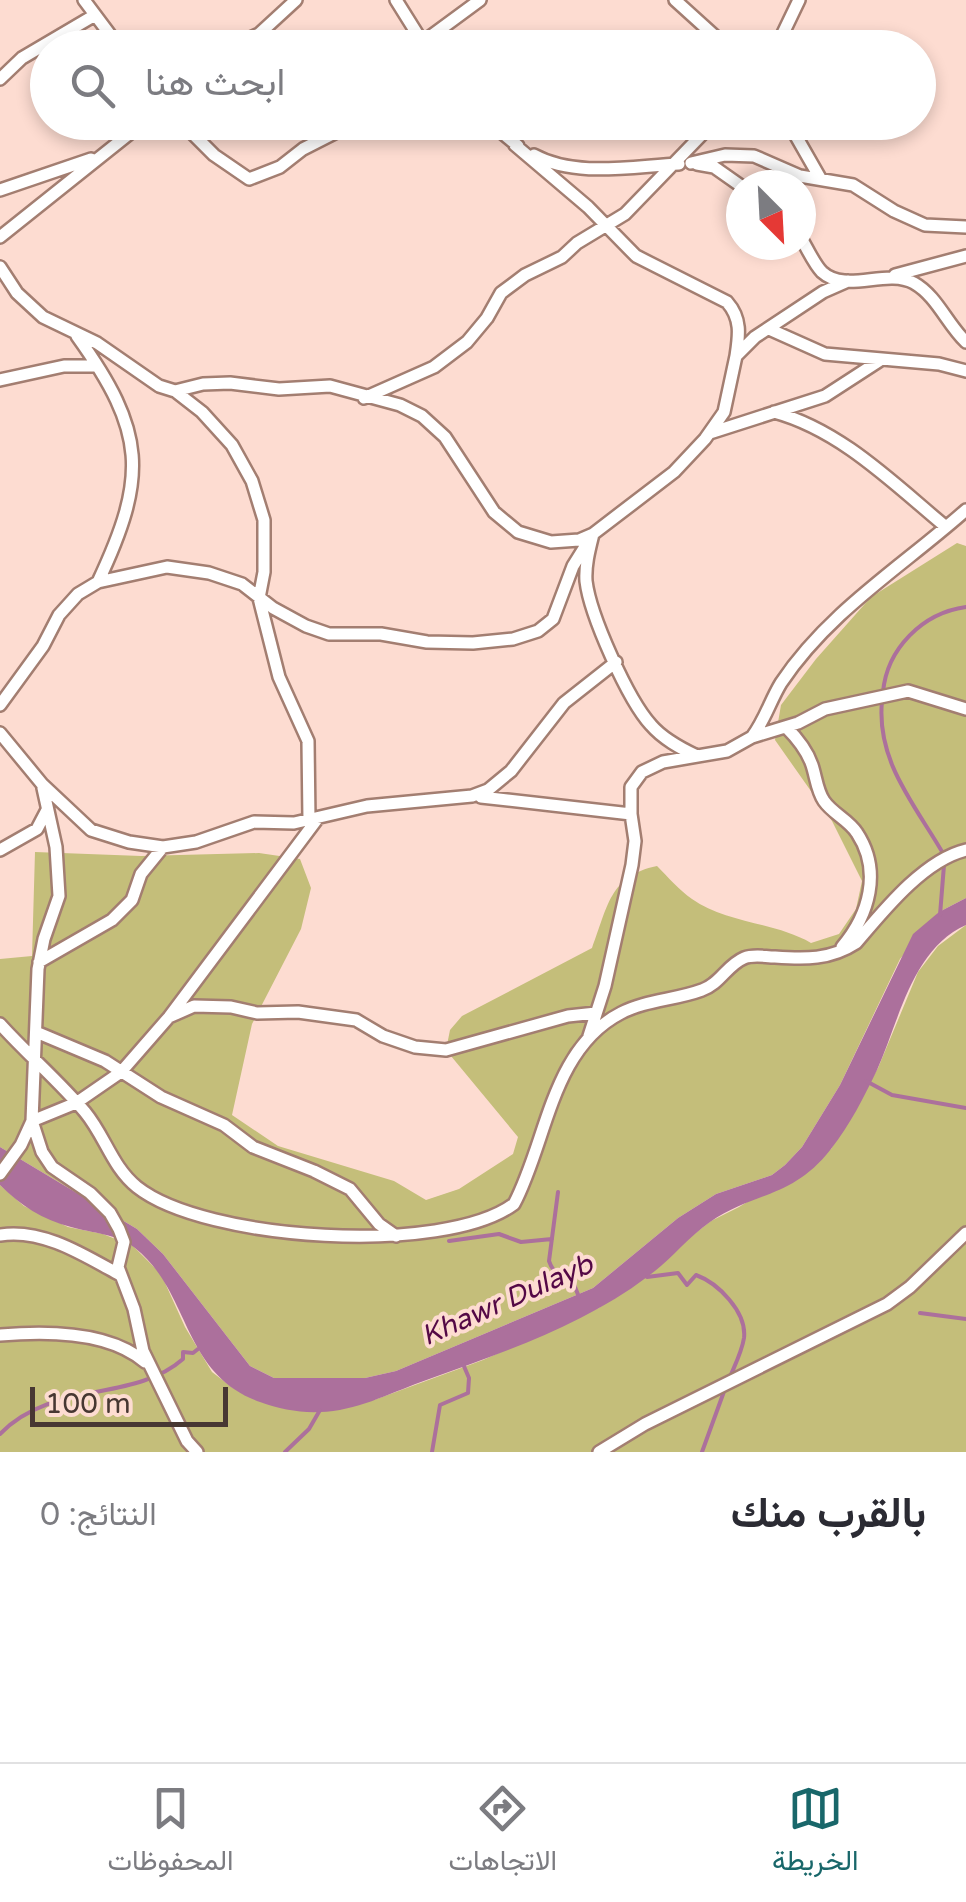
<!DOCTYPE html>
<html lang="ar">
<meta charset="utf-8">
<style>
:root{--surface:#fff;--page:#f2f2f3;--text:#2b2b33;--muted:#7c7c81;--line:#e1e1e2;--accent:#19676a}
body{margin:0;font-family:"Varela Round",Vazirmatn,sans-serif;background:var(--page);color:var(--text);direction:rtl}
.compass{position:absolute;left:726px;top:170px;width:90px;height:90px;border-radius:50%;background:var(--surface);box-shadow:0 5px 15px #0003;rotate:156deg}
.scale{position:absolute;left:30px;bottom:25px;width:198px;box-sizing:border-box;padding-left:10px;border:5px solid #473732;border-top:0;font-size:28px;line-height:35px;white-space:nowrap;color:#473732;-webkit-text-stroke:8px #fddcd1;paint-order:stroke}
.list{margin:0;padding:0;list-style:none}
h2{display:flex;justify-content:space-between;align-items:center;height:130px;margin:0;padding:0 40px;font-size:42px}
h2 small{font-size:32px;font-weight:400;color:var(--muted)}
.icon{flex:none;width:55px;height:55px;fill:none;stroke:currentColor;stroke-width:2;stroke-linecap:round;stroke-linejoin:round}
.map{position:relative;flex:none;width:966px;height:1452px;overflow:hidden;direction:ltr}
.search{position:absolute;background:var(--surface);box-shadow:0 5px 15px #0003;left:30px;right:30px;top:30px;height:110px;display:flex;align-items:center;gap:25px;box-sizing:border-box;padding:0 35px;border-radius:55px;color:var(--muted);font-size:38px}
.sheet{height:310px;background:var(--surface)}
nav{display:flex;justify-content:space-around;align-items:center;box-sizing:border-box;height:140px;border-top:2px solid var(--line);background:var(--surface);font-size:28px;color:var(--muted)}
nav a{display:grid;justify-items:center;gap:5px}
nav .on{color:var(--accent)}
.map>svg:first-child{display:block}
</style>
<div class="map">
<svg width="966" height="1452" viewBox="0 0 966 1452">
<rect width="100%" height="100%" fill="#fddcd1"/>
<!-- green -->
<path fill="#c4be7a" d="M 957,543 L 966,546 L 966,898 L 939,912 L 900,959 L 840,1085 L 802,1147 L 785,1165 L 772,1175 L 716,1194 L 678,1218 L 593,1288 L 396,1371 L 365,1378 L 274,1378 L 250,1366 L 163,1254 L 137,1229 L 0,1147 L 0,959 L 32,956 L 35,852 L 141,856 L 259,853 L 300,859 L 311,888 L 301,929 L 252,1024 L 232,1115 L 278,1146 L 394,1181 L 426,1200 L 459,1189 L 513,1154 L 518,1137 L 446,1050 L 450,1030 L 462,1016 L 592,948 C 608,907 609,876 657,866 C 668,877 679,890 692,899 C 725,923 775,922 811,943 L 839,934 L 856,909 L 862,881 L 832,821 L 775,740 L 781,705 L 816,659 L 871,597 Z
M 966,925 L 966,1452 L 0,1452 L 0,1185 L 24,1206 L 68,1227 L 103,1234 L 133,1246 L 161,1274 L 185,1327 L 212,1372 L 233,1388 L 374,1400 L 483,1360 L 599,1308 L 711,1221 L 739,1207 L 831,1149 L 878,1068 L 918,972 L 938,946 Z"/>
<!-- water -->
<path fill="#ac709c" d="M 966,898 L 966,925 C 912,949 899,1021 877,1070 C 864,1097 850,1125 831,1149 C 792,1199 755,1191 710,1222 C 687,1238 670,1261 647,1277 C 581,1327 498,1354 421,1382 C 388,1394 356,1411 320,1412 C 300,1413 279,1409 260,1402 C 181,1374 191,1292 135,1248 C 118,1234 91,1233 71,1227 C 43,1220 20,1205 0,1185 L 0,1147 L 137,1229 L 163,1254 L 250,1366 L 274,1378 L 365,1378 L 396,1371 L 593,1288 L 678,1218 L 716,1194 L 772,1175 L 785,1165 L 802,1147 L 840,1085 L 913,934 L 939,912 Z"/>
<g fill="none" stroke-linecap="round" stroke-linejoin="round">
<!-- stream -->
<path stroke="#ac709c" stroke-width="4" d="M 883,692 C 887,649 922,613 966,607
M 882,701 C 876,762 916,806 944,855
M 940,915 L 944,865
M 866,1081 L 892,1095 L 966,1108
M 558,1192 L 549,1261 C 553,1273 561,1278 573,1282 L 579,1297
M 449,1241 L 499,1234 L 521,1242 L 552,1239
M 647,1277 L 678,1273 L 687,1285 L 696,1275 C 718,1283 747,1312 744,1338 C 742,1351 735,1365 730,1377
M 920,1313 L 966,1319
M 0,1434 C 52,1380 133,1403 183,1359 L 183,1352 L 193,1353 L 198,1349
M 285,1452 L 309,1429 L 320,1410
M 432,1452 L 440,1405 L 468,1393 L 469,1378 L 463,1364
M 702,1452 L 726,1386"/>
<defs>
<path id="street" d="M 84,0 L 120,48
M 396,0 L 426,48
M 675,0 L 728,48
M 423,42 L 480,0
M 228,48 L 259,34 L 296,0
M 776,48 L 799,0
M 0,79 L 22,58 L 95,15
M 181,122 L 214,155 L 249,179 L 280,167 L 303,149 L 356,122
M 489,122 L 518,146
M 788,122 L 820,178
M 515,145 L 588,207 L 636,256 L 727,302 C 742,319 739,336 736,356
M 534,155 C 576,178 633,166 679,164
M 691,163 L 725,155 L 754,156 L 800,176 L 853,185 L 894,211 L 925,225 L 966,227
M 697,164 L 714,167 L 741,186
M 0,190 L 91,159
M 0,237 L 144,122
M 801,238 C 807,248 814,264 822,272 C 846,294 886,268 914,283 C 937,296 947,324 966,342
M 0,267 L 17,293 L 43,317 L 97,343 L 159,386 L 175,391 L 203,384 L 230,383 L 279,389 L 330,386 L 400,405 L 422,416 L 445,437 L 494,512 L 518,532 L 551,542 L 579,540 L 593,534 C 589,550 585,565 586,581 C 590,615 628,700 651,725 C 663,739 680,748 697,756
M 895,275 L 966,256
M 769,329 L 825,354 L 939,364 L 966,371
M 77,336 C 146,432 148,476 98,582
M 0,380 L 64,366 L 97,366
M 175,391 L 202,412 L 232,445 L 252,481 L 264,520 L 264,572 L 259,598 L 279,677 L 308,741 L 309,820
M 364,398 L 434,367 L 467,342 L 487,318 L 501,293 L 525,275 L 562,257 L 577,243 L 625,214 L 714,122
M 774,412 C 841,430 894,484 946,527
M 710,433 L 825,396 L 879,361
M 0,705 L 43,646 L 59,615 L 78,594 L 98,582 L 167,567 L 209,573 L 242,584 L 273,608 L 306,626 L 329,634 L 381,634 L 427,642 L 473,643 L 513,639 L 538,631 L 553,619 L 573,566 L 593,534 L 674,472 L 705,439 L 724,412 L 736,356 L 755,337 L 823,292 L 848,281
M 786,727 C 797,738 807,750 812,765 C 816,777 817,791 824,801 C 833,814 849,820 857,833 C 882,871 869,915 842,947
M 0,733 L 42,784 L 91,830 L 129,842 L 163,847 L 196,842 L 254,822 L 294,823 L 367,806 L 472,796 L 488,790 L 511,771 L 564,703 L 616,662
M 752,737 C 765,720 770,701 781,683 C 829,611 903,566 966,510
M 481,797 L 631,814
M 0,850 L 37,829 L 47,810
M 39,962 L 112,920 L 132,900 L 141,874 L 163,847
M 169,1017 L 194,1006 L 231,1007 L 257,1013 L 298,1012 L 356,1020 L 383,1036 L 415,1047 L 446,1050 L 568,1016 L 596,1013
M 0,1024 C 27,1054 59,1081 85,1112 C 105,1136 112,1167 137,1187 C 205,1241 444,1256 514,1204 C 547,1142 551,1049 621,1013 C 646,1000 675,1000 702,990 C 720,984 727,965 744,958 C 754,954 765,957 775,957 C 805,959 830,960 856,943 C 884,910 924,860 966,850
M 36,1032 L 105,1061 L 161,1097 L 224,1125 L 253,1147 L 314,1171 L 350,1189 L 379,1224 L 396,1236
M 589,1036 L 605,986 L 632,865 L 635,841 L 631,814 L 631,787 L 642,772 L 663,762 L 727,751 L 752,737 L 798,723 L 825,709 L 908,691 L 966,709
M 32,1121 L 76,1103 L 121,1072 L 169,1017 L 318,818
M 32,1121 L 42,1152 L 52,1167 L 90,1193 L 110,1213 L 119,1229 L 124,1242 L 118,1267 L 134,1309 L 143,1351 L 187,1441 L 197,1452
M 0,1174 L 21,1145 L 32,1121 L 38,969 L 44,939 L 59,896 L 56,847 L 43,788
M 0,1235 C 42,1228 84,1255 120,1275
M 0,1335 C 45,1331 109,1331 145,1362
M 599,1452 L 645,1424 L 887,1304 L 910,1287 L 966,1233"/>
</defs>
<!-- street casing -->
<use href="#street" stroke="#a37e71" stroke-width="16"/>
<!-- street -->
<use href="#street" stroke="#fff" stroke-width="11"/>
</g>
<g text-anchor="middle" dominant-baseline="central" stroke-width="8" stroke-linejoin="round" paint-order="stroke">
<!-- water labels -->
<g font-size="28" font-style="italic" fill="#540846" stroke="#fddcd1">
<text transform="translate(507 1300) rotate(-24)">Khawr Dulayb</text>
</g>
</g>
</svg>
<svg class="compass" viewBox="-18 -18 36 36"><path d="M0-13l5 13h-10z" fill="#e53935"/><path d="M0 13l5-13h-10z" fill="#7c7c81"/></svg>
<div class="scale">100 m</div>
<div class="search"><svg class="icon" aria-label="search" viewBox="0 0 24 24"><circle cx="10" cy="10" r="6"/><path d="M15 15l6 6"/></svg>ابحث هنا</div>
</div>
<section class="sheet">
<h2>بالقرب منك<small>النتائج: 0</small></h2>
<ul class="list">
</ul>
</section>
<nav>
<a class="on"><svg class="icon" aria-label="map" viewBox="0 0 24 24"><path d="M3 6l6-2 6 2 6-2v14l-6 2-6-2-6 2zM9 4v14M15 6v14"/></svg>الخريطة</a>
<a><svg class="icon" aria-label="directions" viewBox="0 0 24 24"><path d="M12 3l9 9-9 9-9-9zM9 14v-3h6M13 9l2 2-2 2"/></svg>الاتجاهات</a>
<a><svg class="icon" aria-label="saved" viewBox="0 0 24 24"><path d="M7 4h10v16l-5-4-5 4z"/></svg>المحفوظات</a>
</nav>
